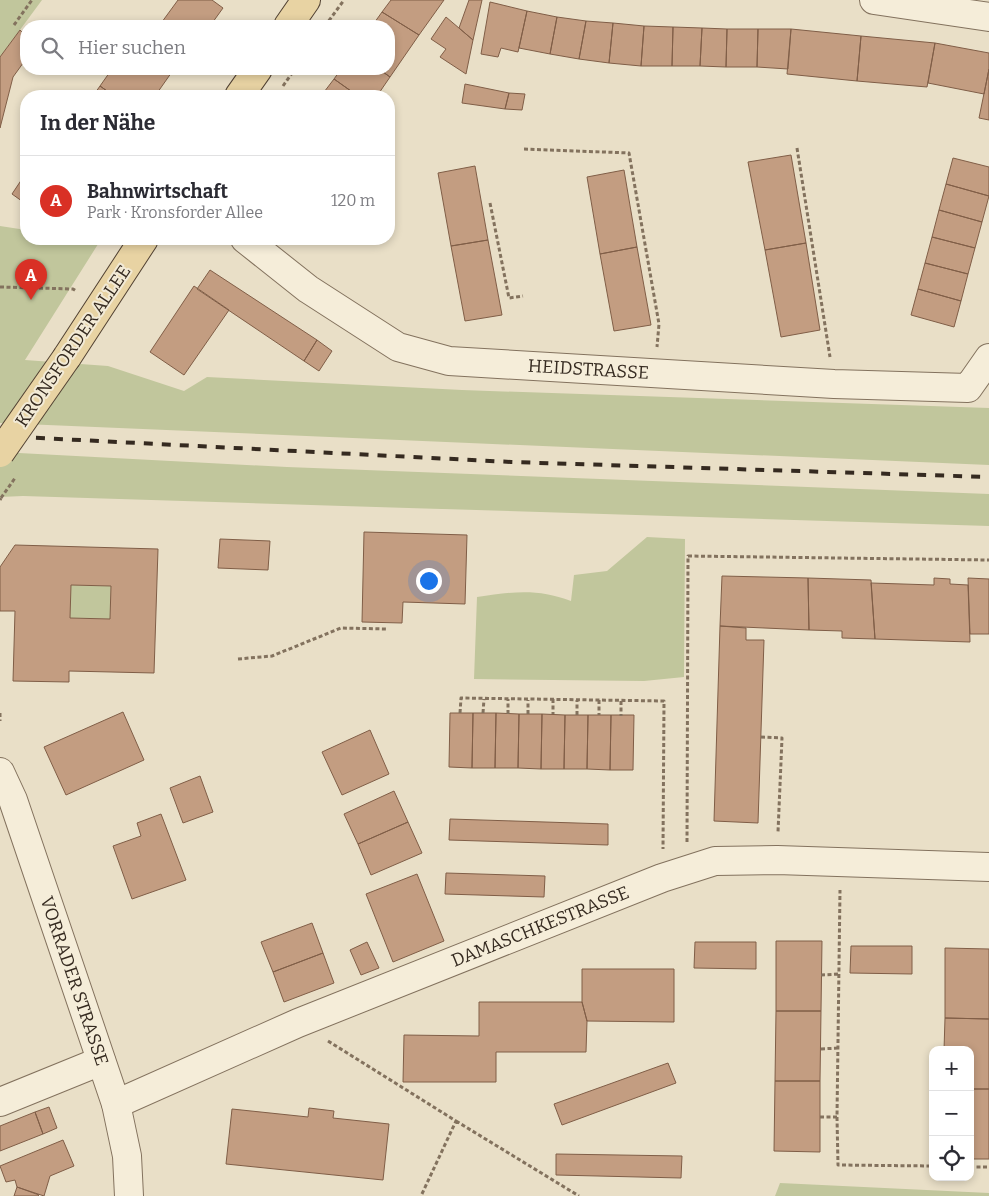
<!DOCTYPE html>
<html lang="de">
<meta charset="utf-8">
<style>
:root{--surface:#fff;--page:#f7f7f7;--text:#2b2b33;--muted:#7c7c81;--line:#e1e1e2;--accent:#d93025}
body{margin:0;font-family:Bitter,serif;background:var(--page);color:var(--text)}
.controls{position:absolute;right:15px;bottom:15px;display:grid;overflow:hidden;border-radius:10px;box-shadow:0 2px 8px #0003}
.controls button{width:45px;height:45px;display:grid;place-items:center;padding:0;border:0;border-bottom:1px solid var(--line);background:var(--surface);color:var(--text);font:25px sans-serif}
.you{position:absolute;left:428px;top:580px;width:18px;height:18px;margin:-12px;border:4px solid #fff;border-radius:50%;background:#1a73e8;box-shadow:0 0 0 8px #1a73e833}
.badge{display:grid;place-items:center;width:32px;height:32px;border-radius:50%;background:var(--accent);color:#fff;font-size:16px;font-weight:700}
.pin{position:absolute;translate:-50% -41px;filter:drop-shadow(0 1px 2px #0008)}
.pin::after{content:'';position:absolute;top:26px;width:18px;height:15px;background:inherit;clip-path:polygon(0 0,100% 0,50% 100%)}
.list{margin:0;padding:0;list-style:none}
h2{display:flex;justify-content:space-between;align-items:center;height:65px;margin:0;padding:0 20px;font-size:21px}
h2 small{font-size:16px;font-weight:400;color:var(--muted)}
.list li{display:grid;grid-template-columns:32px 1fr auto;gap:15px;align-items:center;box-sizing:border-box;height:90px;padding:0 20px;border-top:1px solid var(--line)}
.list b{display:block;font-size:19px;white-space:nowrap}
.list p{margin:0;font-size:16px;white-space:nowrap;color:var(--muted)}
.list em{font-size:16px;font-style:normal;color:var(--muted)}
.icon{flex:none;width:28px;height:28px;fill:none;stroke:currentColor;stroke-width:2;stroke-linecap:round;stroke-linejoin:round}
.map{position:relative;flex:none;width:989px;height:1196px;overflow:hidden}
.search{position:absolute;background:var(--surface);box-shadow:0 2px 8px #0003;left:20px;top:20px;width:375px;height:55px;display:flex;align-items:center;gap:12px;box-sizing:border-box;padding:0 18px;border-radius:20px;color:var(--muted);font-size:19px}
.panel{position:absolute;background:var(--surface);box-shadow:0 2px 8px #0003;left:20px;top:90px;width:375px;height:155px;border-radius:20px}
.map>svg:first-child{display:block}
</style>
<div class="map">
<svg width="989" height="1196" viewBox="0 0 989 1196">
<rect width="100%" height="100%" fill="#e9dfc7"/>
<!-- green -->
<path fill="#c1c69c" d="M 0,0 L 42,0 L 0,57 Z
M 0,226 L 26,230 L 26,239 L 100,241 L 25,360 L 108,366 L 184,391 L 207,377 L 462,390 L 989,408 L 989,465 L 0,423 Z
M 0,452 L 287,467 L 989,494 L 989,526 L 23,496 L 0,497 Z
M 647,537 L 685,539 L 684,677 L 644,681 L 474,679 L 477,597 C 512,592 537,588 571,601 L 574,575 L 607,571 Z
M 71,585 L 111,586 L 110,619 L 70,618 Z
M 780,1183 L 989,1193 L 989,1196 L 775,1196 Z"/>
<!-- building -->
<path fill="#c39d81" stroke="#805e47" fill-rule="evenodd" d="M 178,0 L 212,0 L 223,8 L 210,26 L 159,26 Z
M 391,0 L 444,0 L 419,35 L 382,12 Z
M 469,0 L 482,0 L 473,40 L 459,28 Z
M 490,2 L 527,11 L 518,52 L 501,48 L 498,57 L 481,54 Z
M 527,11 L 557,17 L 550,54 L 519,48 Z
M 382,12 L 419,35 L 390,77 L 379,69 L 389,69 L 389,26 L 372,26 Z
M 446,17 L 473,40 L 466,74 L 440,57 L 446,49 L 431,39 Z
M 557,17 L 586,21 L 579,59 L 550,54 Z
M 586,21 L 613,23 L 609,63 L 579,59 Z
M 613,23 L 644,26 L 641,66 L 609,63 Z
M 644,26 L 673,27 L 672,66 L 641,66 Z
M 673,27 L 702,28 L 700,66 L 672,66 Z
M 702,28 L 727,29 L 726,67 L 700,66 Z
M 727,29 L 758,29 L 757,67 L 726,67 Z
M 758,29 L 791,29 L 788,69 L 757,67 Z
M 791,29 L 861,36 L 857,81 L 787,74 Z
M 20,30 L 26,36 L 26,59 L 13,77 L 0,128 L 0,57 Z
M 861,36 L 935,43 L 927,87 L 857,81 Z
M 935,43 L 989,53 L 989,69 L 984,94 L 928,83 Z
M 112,69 L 174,69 L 155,96 L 114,96 L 100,86 Z
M 341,69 L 379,69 L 390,77 L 377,96 L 358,96 L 334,79 Z
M 989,69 L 989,120 L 979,118 Z
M 334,79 L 358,96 L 321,96 Z
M 465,84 L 509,93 L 505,109 L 462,103 Z
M 100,86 L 114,96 L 93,96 Z
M 509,93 L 525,94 L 522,110 L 505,109 Z
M 791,155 L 806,243 L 765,250 L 748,162 Z
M 953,158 L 989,167 L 989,196 L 946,184 Z
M 475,166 L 488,240 L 451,246 L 438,173 Z
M 624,170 L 637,247 L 600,254 L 587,177 Z
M 26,173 L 26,204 L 12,194 Z
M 946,184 L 989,196 L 982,222 L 939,210 Z
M 939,210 L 982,222 L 975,248 L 932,237 Z
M 932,237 L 975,248 L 968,274 L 925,263 Z
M 488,240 L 502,315 L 465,321 L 451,246 Z
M 806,243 L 820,330 L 781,337 L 765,250 Z
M 637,247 L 651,325 L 614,331 L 600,254 Z
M 925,263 L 968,274 L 961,301 L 918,289 Z
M 210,270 L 317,340 L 304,361 L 197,289 Z
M 194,286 L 229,310 L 184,375 L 150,352 Z
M 918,289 L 961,301 L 954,327 L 911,315 Z
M 317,340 L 332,351 L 319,371 L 304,361 Z
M 364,532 L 467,535 L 465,604 L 403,602 L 402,623 L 362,622 Z
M 220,539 L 270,541 L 268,570 L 218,568 Z
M 15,545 L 158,549 L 154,673 L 69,671 L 69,682 L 13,681 L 15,611 L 0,611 L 0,567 ZM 71,585 L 111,586 L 110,619 L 70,618 Z
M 722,576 L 808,578 L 809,630 L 720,626 Z
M 808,578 L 871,580 L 875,639 L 842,638 L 842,631 L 809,630 Z
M 934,578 L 950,579 L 950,584 L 968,585 L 970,642 L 875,639 L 871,583 L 934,585 Z
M 968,578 L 989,579 L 989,634 L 970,634 Z
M 720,626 L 746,628 L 746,640 L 764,640 L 758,823 L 714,821 Z
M 123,712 L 144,760 L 66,795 L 44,747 Z
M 450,713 L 473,713 L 472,768 L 449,767 Z
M 473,713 L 496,713 L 495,768 L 472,768 Z
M 496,713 L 519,714 L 518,768 L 495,768 Z
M 519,714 L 542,714 L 541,769 L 518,768 Z
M 542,714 L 565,715 L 564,769 L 541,769 Z
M 565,715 L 588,715 L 587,769 L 564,769 Z
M 588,715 L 611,715 L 610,770 L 587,769 Z
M 611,715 L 634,715 L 633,770 L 610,770 Z
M 370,730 L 389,774 L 342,795 L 322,752 Z
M 200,776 L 213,812 L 183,823 L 170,788 Z
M 394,791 L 408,822 L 358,844 L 344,814 Z
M 161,814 L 186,880 L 132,899 L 113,846 L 141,836 L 137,823 Z
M 450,819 L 608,824 L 608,845 L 449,840 Z
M 408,822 L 422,853 L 371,875 L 358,844 Z
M 446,873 L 545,876 L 544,897 L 445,894 Z
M 417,874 L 444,941 L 393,962 L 366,894 Z
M 312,923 L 323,953 L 273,972 L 261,942 Z
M 776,941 L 822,941 L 821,1011 L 776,1011 Z
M 367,942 L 379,968 L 361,975 L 350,950 Z
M 695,942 L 756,942 L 756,969 L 694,968 Z
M 851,946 L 912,946 L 912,974 L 850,973 Z
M 945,948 L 989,949 L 989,1019 L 945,1018 Z
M 323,953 L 334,983 L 284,1002 L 273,972 Z
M 582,969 L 674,969 L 674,1022 L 587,1021 L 582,1002 Z
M 479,1002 L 582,1002 L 587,1021 L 586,1052 L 496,1052 L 496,1082 L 403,1082 L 404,1035 L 479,1036 Z
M 776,1011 L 821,1011 L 820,1081 L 775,1081 Z
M 945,1018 L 989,1019 L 989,1089 L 970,1089 L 970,1050 L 944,1050 Z
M 668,1063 L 676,1083 L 562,1125 L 554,1104 Z
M 775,1081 L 820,1081 L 820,1152 L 774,1151 Z
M 970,1089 L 989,1089 L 989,1159 L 970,1159 Z
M 49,1107 L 57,1128 L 43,1134 L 35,1112 Z
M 309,1108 L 334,1111 L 333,1118 L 389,1124 L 383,1180 L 226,1164 L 232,1109 L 308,1117 Z
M 35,1112 L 43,1134 L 0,1151 L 0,1126 Z
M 63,1140 L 74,1166 L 50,1176 L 44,1196 L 17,1187 L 15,1180 L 6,1182 L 0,1166 Z
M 556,1154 L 682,1156 L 681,1178 L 556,1175 Z
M 17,1187 L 39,1195 L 38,1196 L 14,1196 Z"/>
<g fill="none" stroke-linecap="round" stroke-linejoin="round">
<defs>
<g id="minor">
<path d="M 874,0 L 989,17"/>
<path id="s1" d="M 245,239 L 308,289 L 398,347 L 449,361 L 834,384 L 968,388 L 989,358"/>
<path id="s2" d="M 0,772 L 13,800 L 116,1104 L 127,1156 L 129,1196"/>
<path d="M 0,1102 L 101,1061"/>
<path id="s3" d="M 116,1104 L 298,1023 L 662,878 L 715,861 L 777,860 L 989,867"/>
</g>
<path id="major" d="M 288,26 L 306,0
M 239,96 L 258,69
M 67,357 L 144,239"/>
</defs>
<!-- minor casing -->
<use href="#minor" stroke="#83725e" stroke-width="30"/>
<!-- major casing -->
<use href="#major" stroke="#514132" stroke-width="30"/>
<!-- path -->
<path stroke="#83725e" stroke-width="3" stroke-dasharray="4 2.5" stroke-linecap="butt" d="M 14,25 L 32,0
M 325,26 L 344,0
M 283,86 L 295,69
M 797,148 L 830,357
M 524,149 L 629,153 L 659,324 L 657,347
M 490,203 L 509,298 L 523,296
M 0,287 L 73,289 L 76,291
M 0,500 L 1,498
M 238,659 L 272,656 L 341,628 L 386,629
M 553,699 L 553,714
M 599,700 L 599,715
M 621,701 L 621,716
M 0,713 L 0,721
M 460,713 L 461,698 L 664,701 L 663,849
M 483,713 L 484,699
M 508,714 L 508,699
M 528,714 L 528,700
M 577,715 L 577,700
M 761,737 L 782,738 L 778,832
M 687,842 L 688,556 L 989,560
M 821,975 L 839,974
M 328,1041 L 456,1121 L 421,1196
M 821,1049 L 838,1048
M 820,1117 L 837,1117 L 840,890
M 837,1117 L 838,1165 L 933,1166
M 456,1121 L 579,1196
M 970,1167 L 989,1167"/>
<!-- minor -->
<use href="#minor" stroke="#f5edd9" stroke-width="28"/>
<!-- major -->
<use href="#major" stroke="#e8d3a3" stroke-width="28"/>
<!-- rail -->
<path stroke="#352a20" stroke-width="4" stroke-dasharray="9 9" stroke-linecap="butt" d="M 0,436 L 511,462 L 989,477"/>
<defs>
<path id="major-bridge" d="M 0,453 L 67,357"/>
</defs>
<!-- major-bridge casing -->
<use href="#major-bridge" stroke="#514132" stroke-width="30" stroke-linecap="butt"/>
<!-- path-bridge -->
<path stroke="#83725e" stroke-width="3" stroke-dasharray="4 2.5" stroke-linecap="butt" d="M 1,498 L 15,478"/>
<!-- major-bridge -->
<use href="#major-bridge" stroke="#e8d3a3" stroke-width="28"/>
</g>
<g text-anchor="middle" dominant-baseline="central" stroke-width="4" stroke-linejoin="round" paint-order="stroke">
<!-- street labels -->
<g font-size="18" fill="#352a20" stroke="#f2ead6">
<text transform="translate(73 346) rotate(-56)">KRONSFORDER ALLEE</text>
<text stroke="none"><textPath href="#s1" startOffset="380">HEIDSTRASSE</textPath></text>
<text stroke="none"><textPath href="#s3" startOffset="460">DAMASCHKESTRASSE</textPath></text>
<text stroke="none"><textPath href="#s2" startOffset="222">VORRADER STRASSE</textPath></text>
</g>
</g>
</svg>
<div class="controls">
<button>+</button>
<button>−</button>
<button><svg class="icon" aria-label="locate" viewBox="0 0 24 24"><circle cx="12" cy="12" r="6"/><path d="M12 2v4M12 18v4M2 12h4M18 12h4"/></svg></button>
</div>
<div class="you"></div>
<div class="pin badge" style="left:31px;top:300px">A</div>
<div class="search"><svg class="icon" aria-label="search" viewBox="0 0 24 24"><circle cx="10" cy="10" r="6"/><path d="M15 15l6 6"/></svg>Hier suchen</div>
<section class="panel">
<h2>In der Nähe<small></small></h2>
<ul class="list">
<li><span class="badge">A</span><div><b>Bahnwirtschaft</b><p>Park · Kronsforder Allee</p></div><em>120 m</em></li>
</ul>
</section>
</div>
